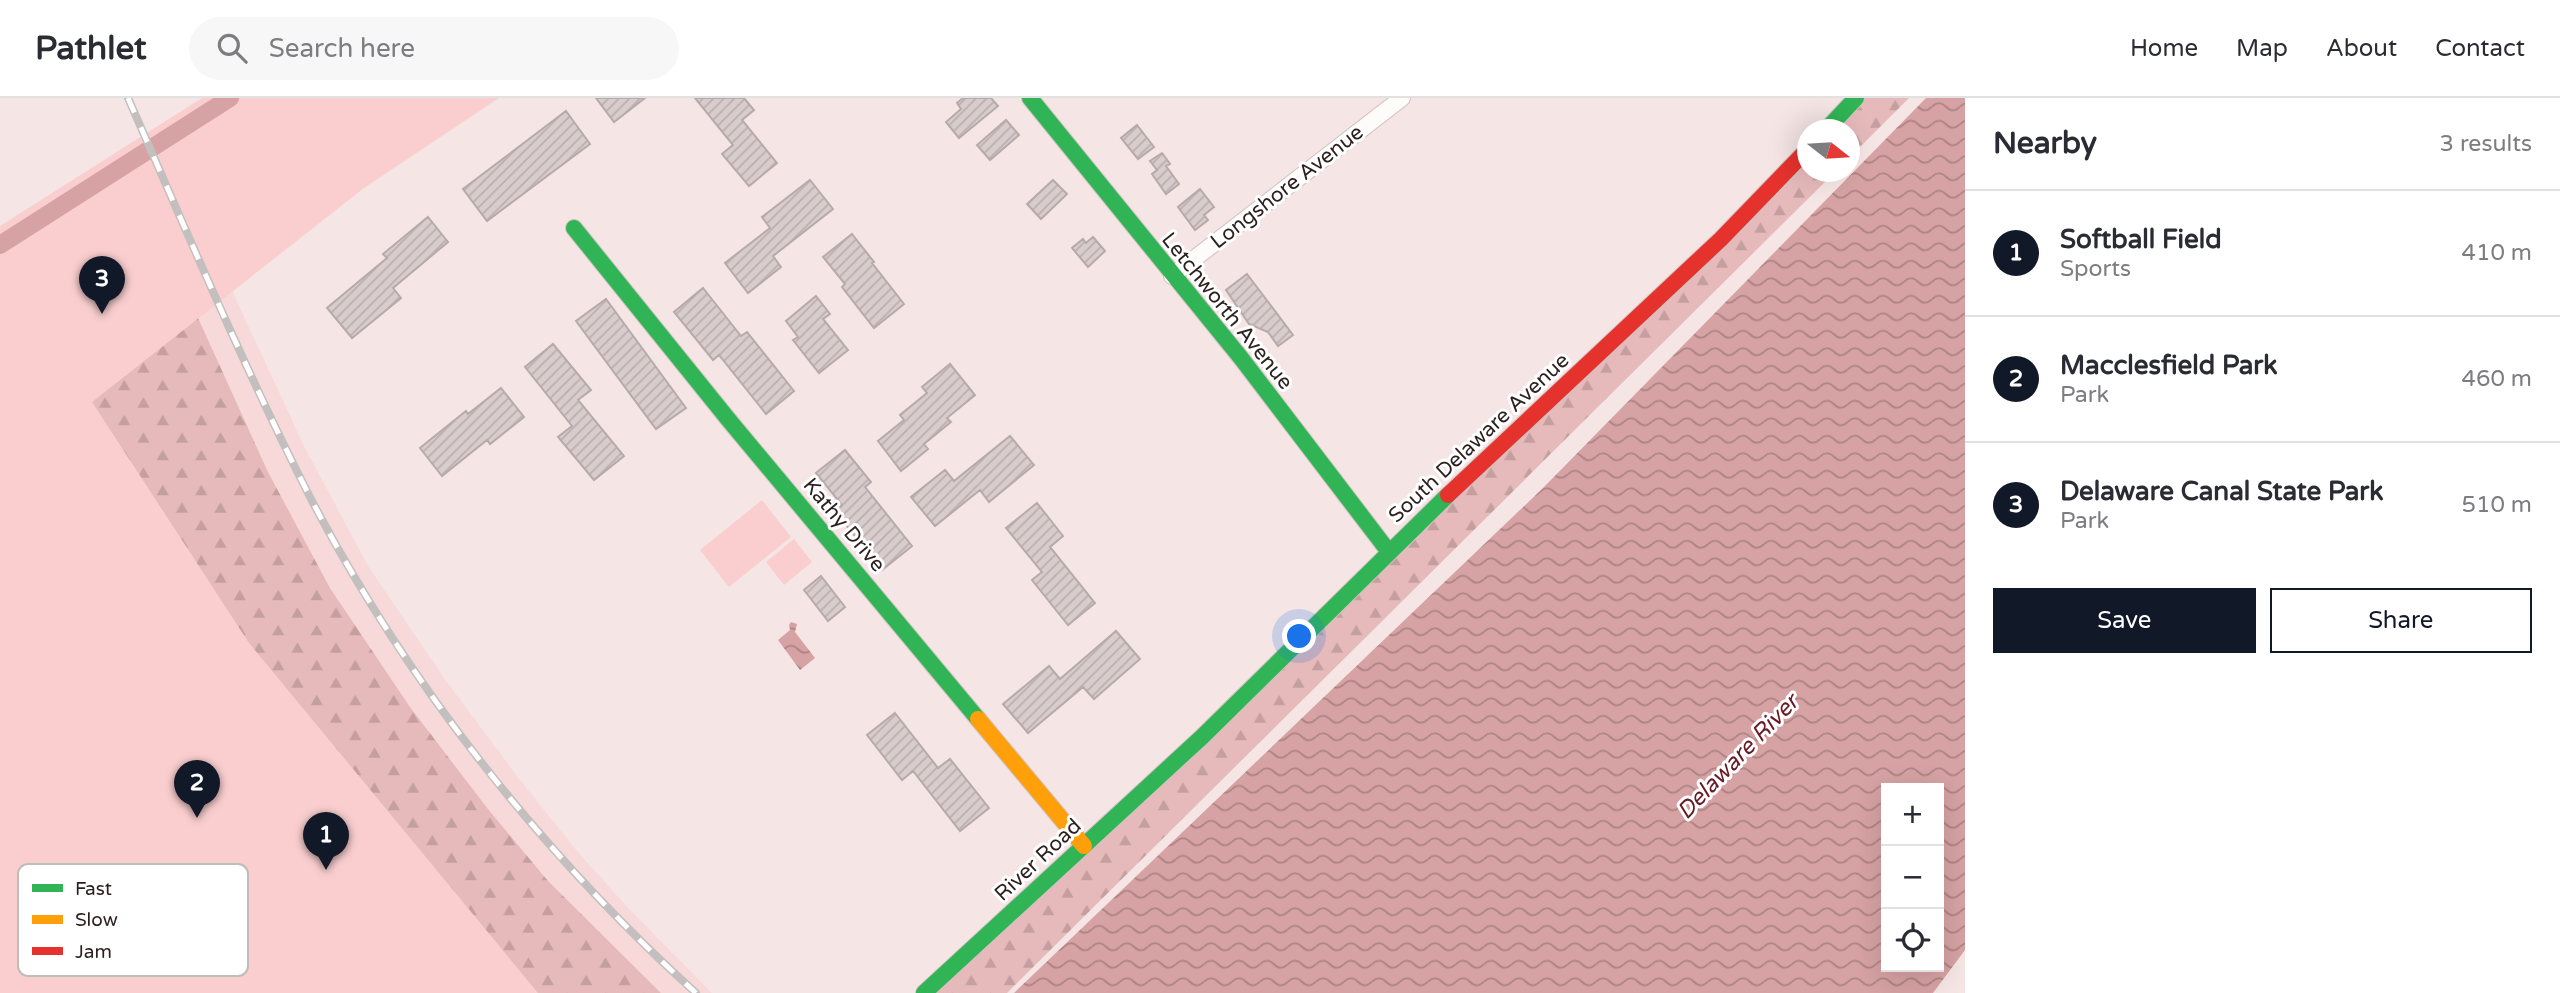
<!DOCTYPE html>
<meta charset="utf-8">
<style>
:root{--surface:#fff;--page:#f7f7f7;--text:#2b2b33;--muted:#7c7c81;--line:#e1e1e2;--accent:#111827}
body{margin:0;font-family:"Varela Round",sans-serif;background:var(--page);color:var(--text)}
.controls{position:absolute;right:21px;bottom:21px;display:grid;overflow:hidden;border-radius:0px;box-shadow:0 7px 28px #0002}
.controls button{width:63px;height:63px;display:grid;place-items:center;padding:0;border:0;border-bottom:2px solid var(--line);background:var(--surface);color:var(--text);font:35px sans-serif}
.compass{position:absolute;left:1797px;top:21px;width:63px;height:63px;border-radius:50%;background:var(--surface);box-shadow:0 7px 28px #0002;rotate:107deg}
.you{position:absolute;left:1300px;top:539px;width:24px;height:24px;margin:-18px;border:5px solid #fff;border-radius:50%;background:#1a73e8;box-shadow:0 0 0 10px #1a73e833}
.badge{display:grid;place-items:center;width:46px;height:46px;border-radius:50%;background:var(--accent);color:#fff;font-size:23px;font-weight:700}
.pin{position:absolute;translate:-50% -58px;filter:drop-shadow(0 2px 4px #0008)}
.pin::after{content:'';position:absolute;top:37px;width:24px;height:21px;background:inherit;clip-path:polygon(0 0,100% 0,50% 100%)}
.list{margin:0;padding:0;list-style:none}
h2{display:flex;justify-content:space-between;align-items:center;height:91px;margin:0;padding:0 28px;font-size:30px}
h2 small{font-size:23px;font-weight:400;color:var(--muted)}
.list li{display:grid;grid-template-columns:46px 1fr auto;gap:21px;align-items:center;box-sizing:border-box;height:126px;padding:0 28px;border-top:2px solid var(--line)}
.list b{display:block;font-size:26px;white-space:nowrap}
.list p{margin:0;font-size:23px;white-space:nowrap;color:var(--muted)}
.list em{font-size:23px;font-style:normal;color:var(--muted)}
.actions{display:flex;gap:14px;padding:21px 28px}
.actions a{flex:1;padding:16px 0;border:2px solid var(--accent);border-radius:0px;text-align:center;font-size:24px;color:var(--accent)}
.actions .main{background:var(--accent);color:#fff}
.icon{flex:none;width:38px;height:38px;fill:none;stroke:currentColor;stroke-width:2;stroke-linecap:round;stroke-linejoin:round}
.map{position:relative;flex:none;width:1965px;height:895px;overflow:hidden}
header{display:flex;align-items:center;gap:42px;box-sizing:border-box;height:98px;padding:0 35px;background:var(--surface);border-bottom:2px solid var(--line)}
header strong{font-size:33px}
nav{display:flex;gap:38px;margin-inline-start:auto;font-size:24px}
.search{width:490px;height:63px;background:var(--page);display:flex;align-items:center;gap:18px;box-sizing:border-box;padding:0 24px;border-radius:38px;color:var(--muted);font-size:26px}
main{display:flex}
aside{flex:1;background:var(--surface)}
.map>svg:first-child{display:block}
</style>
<header>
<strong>Pathlet</strong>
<div class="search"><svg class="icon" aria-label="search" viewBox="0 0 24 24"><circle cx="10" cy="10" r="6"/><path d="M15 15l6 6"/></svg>Search here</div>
<nav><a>Home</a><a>Map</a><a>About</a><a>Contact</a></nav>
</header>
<main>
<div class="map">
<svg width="1965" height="895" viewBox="0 0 1965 895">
<defs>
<pattern id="forest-firs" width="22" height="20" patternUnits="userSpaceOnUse" patternTransform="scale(1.75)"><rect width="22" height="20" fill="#e6baba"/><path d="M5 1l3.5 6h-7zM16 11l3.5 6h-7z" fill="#c59fa0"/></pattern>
<pattern id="water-waves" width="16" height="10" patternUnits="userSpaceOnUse" patternTransform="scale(1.75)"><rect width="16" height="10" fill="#d6a2a3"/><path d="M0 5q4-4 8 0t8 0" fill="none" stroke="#ae8384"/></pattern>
<pattern id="building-hatch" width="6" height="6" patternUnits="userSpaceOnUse" patternTransform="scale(1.75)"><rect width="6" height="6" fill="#d9cccc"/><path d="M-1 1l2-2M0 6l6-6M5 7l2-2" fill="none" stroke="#baafaf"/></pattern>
</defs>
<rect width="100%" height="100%" fill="#f5e5e5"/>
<!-- built -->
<path fill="#f8d9d9" d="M 188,84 L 234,197 L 304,348 L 368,468 L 444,580 L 520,682 L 577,753 L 629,811 L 712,895 L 661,895 L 548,783 L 488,711 L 410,609 L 330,490 L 268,374 L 145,103 Z"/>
<!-- forest -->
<path fill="url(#forest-firs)" d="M 1857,0 L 1909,0 L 1850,59 L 1850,32 L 1826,32 Z
M 1807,51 L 1808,74 L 1835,74 L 1007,895 L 925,895 Z
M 145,103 L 268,374 L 330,490 L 410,609 L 488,711 L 548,783 L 661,895 L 528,895 L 298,615 L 0,193 Z"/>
<!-- green -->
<path fill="#facecf" d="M 202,0 L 499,0 L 364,90 L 92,304 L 249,545 L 538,895 L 0,895 L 0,128 Z
M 762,402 L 791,439 L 729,489 L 700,452 Z
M 794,441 L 812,464 L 784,487 L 766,464 Z"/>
<!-- water -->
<path fill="url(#water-waves)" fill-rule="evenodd" d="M 1926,0 L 1965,0 L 1965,852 L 1933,895 L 1014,895 L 1543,390 ZM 1886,690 L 1939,690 L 1939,869 L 1886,869 Z
M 791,524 L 797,526 L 795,534 L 815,560 L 800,572 L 778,542 L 790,532 L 789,527 Z"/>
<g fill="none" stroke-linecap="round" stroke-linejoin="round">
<!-- canal -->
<path stroke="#d6a2a3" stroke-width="18" d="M 0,147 L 230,0"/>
</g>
<!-- building -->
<path fill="url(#building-hatch)" stroke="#b7aaaa" stroke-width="2" d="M 596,0 L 645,0 L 614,24 Z
M 695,0 L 744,0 L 754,12 L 742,22 L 777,65 L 749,88 L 722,56 L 733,47 Z
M 963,0 L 991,0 L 998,8 L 959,40 L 946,24 L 961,11 L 957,5 Z
M 566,13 L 590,46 L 487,123 L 463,91 Z
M 1006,22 L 1019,37 L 990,62 L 977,47 Z
M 1137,27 L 1154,49 L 1138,61 L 1121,40 Z
M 1162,55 L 1170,66 L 1166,68 L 1179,86 L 1166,96 L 1152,76 L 1157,72 L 1150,63 Z
M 810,82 L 833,111 L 773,158 L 781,169 L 748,195 L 725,165 L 770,130 L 762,119 Z
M 1053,82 L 1067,96 L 1041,121 L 1027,106 Z
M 1200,91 L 1214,109 L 1204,117 L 1208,122 L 1195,132 L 1178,109 Z
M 428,119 L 448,144 L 393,190 L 401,200 L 352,240 L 327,210 L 387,160 L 383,156 Z
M 852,136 L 874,164 L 872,165 L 904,206 L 874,230 L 842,189 L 845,186 L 823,159 Z
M 1093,139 L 1105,153 L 1088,169 L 1072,150 L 1083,141 L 1086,145 Z
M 1247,176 L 1293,237 L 1278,248 L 1268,234 L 1249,226 L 1226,192 Z
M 703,190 L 741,238 L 747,234 L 794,293 L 766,316 L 719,257 L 713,262 L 674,214 Z
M 816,198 L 830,216 L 823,221 L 848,252 L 819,275 L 793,242 L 798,239 L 786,223 Z
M 606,201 L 686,310 L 656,331 L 576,223 Z
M 553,246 L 591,292 L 578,302 L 624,358 L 594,382 L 558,339 L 572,328 L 525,269 Z
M 950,266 L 975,297 L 947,320 L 951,324 L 924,346 L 928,351 L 901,373 L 878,343 L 904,322 L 900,317 L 927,295 L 922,289 Z
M 501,290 L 524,319 L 490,346 L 487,342 L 442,378 L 420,350 L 466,313 L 468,316 Z
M 1010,338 L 1034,367 L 989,404 L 980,392 L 935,428 L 911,399 L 945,372 L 954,383 Z
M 845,352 L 871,384 L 865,389 L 912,448 L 882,472 L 835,413 L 842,407 L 816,375 Z
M 1037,405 L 1063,438 L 1050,449 L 1095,505 L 1068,527 L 1032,482 L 1042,474 L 1006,430 Z
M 821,478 L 845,509 L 828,523 L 804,492 Z
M 1116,533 L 1140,561 L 1094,601 L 1083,589 L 1028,635 L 1003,606 L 1049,568 L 1060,581 Z
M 895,615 L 938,670 L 950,661 L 989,710 L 960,733 L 913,673 L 902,682 L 867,637 Z"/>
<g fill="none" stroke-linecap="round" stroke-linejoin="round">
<defs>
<path id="street" d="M 1172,178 L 1402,0"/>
<path id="fast" d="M 1030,0 L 1241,260 L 1389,454
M 1826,32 L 1856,0
M 574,130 L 728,321 L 978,621
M 924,895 L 1203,638 L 1448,397"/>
<path id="slow" d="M 978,621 L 1084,748"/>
<path id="jam" d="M 1448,397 L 1721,141 L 1808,51"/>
</defs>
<!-- street casing -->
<use href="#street" stroke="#cfc2c2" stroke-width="18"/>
<!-- fast casing -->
<use href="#fast" stroke="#cfc2c2" stroke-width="18"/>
<!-- slow casing -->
<use href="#slow" stroke="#cfc2c2" stroke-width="18"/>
<!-- jam casing -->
<use href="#jam" stroke="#cfc2c2" stroke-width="18"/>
<!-- street -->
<use href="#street" stroke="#fefbfb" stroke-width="16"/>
<!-- fast -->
<use href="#fast" stroke="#30b455" stroke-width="16"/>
<!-- slow -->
<use href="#slow" stroke="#ff9f0a" stroke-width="16"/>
<!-- jam -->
<use href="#jam" stroke="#e5322d" stroke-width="16"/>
<defs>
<path id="rail" d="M 128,0 C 187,134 244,270 311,401 C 407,585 542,756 696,895"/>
</defs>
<!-- rail casing -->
<use href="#rail" stroke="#c3bfbf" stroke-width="8"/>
<!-- rail -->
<use href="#rail" stroke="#fff" stroke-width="5" stroke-dasharray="16" stroke-linecap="butt"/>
</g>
<g text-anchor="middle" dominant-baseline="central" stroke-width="6" stroke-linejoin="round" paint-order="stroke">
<!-- street labels -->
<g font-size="21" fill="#2c1f20" stroke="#fff">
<text transform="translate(1287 89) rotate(-38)">Longshore Avenue</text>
<text transform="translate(1227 213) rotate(51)">Letchworth Avenue</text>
<text transform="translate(1479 340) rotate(-43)">South Delaware Avenue</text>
<text transform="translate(844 427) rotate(50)">Kathy Drive</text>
<text transform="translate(1038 762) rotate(-43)">River Road</text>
</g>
<!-- water labels -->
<g font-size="23" font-style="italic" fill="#691924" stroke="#fff">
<text transform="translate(1738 659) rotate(-46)">Delaware River</text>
</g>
</g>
<!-- legend -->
<rect x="18" y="766" width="230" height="112" rx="10" fill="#fff" stroke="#c0bcbc" stroke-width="2"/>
<rect x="32" y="786" width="31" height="8" fill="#30b455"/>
<rect x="32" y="817" width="31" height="9" fill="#ff9f0a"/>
<rect x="32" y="849" width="31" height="8" fill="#e5322d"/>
<g font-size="19" fill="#2c1f20">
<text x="75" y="797">Fast</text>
<text x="75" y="828">Slow</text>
<text x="75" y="860">Jam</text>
</g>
</svg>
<div class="controls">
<button>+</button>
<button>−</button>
<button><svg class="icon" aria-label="locate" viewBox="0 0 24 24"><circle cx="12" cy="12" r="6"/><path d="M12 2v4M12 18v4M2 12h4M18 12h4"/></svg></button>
</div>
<svg class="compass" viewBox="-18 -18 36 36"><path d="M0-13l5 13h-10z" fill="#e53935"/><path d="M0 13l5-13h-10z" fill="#7c7c81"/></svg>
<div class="you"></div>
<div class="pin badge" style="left:326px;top:772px">1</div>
<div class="pin badge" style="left:197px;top:720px">2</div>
<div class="pin badge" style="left:102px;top:216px">3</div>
</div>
<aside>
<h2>Nearby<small>3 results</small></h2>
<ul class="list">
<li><span class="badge">1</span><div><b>Softball Field</b><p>Sports</p></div><em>410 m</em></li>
<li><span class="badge">2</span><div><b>Macclesfield Park</b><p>Park</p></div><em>460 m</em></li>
<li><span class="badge">3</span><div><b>Delaware Canal State Park</b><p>Park</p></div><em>510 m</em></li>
</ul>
<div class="actions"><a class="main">Save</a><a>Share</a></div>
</aside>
</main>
